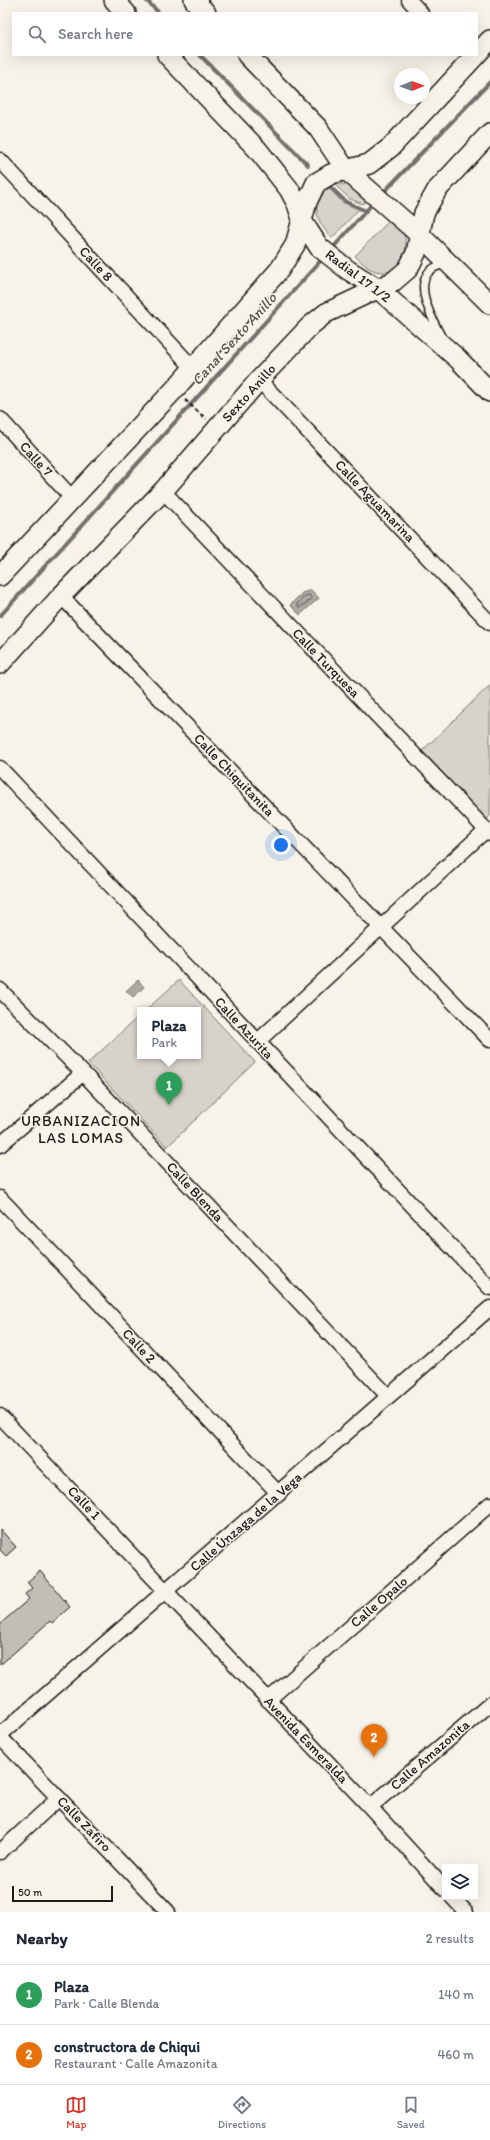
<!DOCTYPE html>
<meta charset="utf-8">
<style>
:root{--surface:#fff;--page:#f2f2f3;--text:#1f2937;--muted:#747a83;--line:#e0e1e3;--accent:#d93025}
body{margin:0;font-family:Itim,sans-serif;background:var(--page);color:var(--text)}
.controls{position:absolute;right:12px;bottom:12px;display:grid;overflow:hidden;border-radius:0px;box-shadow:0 4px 16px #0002}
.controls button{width:36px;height:36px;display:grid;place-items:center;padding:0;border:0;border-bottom:1px solid var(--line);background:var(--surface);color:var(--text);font:20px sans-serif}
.compass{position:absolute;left:394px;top:68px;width:36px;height:36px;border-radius:50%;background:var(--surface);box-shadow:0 4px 16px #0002;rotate:89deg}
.scale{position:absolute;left:12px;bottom:10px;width:101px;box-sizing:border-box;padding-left:4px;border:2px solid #1c1c1c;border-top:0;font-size:11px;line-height:14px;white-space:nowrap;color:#1c1c1c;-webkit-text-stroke:3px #f7f3e8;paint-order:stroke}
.you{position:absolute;left:281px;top:845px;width:14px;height:14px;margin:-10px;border:3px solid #fff;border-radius:50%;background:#1a73e8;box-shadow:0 0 0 6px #1a73e833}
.badge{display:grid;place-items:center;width:26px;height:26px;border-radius:50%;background:var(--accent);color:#fff;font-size:13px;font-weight:700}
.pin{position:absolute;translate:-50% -33px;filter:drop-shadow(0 1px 2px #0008)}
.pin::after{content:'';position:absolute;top:21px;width:14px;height:12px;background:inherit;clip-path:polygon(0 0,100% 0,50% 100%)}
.popup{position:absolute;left:137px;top:1007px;width:64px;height:52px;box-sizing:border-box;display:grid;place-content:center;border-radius:0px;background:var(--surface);filter:drop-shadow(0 1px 3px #0005);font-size:13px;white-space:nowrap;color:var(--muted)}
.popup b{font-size:15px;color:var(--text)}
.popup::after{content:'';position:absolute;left:50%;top:100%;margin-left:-8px;border:8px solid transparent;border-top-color:var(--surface)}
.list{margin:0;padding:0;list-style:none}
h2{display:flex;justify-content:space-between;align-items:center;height:52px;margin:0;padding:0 16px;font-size:17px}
h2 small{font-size:13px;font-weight:400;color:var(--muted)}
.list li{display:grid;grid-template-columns:26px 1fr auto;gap:12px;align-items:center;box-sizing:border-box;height:60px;padding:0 16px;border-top:1px solid var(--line)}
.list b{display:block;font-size:15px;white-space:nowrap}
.list p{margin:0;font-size:13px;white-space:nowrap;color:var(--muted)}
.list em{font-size:13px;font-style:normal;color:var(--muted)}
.icon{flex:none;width:22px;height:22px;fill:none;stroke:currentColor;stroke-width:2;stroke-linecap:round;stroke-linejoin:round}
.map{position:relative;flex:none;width:490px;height:1912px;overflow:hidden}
.search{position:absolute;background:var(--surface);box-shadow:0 4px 16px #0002;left:12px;right:12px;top:12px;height:44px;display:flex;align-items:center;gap:10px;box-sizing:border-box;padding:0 14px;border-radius:0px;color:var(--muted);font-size:15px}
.sheet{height:172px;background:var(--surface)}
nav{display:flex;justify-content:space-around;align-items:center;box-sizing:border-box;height:56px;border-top:1px solid var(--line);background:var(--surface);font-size:11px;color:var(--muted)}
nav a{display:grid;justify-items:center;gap:2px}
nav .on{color:var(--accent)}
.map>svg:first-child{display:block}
</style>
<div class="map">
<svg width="490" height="1912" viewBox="0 0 490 1912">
<rect width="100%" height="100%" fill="#f7f3e8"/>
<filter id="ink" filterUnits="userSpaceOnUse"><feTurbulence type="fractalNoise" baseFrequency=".025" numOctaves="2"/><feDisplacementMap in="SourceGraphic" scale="8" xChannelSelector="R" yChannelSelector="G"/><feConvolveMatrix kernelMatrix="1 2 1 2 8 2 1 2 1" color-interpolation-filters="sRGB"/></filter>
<g filter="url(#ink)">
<!-- green -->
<path fill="#d7d3cb" stroke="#7a7874" d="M 340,184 L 350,185 L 370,198 L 363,204 L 350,199 L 335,185 Z
M 329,188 L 342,202 L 360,208 L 332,238 C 317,222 308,205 329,188 Z
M 390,220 C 394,224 400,228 403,233 C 412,248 399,275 381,272 C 370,271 363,264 355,256 Z
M 490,685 L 490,816 L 487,819 L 422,751 Z
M 179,980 L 255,1062 L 167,1147 L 88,1063 L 140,1015 L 140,1056 L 198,1056 L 198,1010 L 146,1010 Z"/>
<!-- water -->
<path fill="#aca9a2" stroke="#72716c" d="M 311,590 L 319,598 L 300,615 L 290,605 L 302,593 Z
M 138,980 L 144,987 L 133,997 L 126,991 Z"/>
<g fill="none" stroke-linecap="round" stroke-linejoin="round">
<!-- shore -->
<path stroke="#565452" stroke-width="1" d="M 309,595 L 312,599 L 299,608 L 297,604 L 304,597 Z"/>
<!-- stream -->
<path stroke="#72716c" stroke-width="4" d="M 146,0 L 159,13
M 200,55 L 308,165
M 328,185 L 346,202 L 366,211
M 381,195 L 490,82
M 330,251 L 374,202
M 0,616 L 324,257"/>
</g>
<!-- building -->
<path fill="#c0beb5" stroke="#1c1c1c" d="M 0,1529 L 16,1547 L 6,1556 L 0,1550 Z
M 40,1571 L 70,1607 L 52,1623 L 50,1621 L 0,1665 L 0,1624 L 29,1599 L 25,1594 L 32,1588 L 27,1582 Z"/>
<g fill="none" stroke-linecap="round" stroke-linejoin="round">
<defs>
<path id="service" d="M 440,334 C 428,311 407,270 446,264"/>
<path id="minor" d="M 409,0 L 421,13
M 0,160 L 193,368
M 259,380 L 490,623
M 0,419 L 72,498
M 163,491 L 490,834
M 61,596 L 490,1040
M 0,768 L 490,1288
M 0,990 L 83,1073 L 388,1396
M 257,1042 L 486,830
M 0,1145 L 83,1073
M 0,1198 L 279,1494
M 0,1416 L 370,1807 L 445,1889
M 268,1700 L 490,1504
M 0,1735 L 490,1308
M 0,1737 L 168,1912
M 370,1807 L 490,1704
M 0,1852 L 59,1798
M 452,1897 L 466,1912"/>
<path id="secondary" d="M 114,0 L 126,13
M 194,0 L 206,13
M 477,54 L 490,40
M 167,55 L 257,149 L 274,170 L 289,189 L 297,204 L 303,222 L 319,247 L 348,270 L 377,288 L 458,359 L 490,392
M 247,55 L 318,128 L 346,170 L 420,235 L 490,304
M 0,576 L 174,390 L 280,269 L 295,245 L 307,202 L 316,183 L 331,174 L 369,164 L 391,147 L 476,55
M 0,664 L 61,596 L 163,491 L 259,380 L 310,326 L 326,313 L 394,281 L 408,269 L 416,253 L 424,213 L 437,190 L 490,133"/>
</defs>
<!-- service casing -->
<use href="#service" stroke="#1c1c1c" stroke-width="10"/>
<!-- minor casing -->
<use href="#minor" stroke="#1c1c1c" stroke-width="17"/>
<!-- secondary casing -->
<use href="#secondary" stroke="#1c1c1c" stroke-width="22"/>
<!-- path -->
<path stroke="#1c1c1c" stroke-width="2.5" stroke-dasharray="4 3" stroke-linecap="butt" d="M 185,400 L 206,419"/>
<!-- service -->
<use href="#service" stroke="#f7f3e8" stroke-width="7"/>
<!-- minor -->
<use href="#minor" stroke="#f7f3e8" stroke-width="14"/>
<!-- secondary -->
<use href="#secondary" stroke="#f7f3e8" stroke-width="19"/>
</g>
</g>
<g text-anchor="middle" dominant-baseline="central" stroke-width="3" stroke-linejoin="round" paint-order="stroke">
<!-- street labels -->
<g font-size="14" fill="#1c1c1c" stroke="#f7f3e8">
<text transform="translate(96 264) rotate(47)">Calle 8</text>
<text transform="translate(358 276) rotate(37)">Radial 17 1/2</text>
<text transform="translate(249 393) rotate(-48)">Sexto Anillo</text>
<text transform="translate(36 459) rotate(48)">Calle 7</text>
<text transform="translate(375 501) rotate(46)">Calle Aguamarina</text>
<text transform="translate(326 663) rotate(46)">Calle Turquesa</text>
<text transform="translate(234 775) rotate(46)">Calle Chiquitanita</text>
<text transform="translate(244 1028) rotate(47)">Calle Azurita</text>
<text transform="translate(195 1192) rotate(47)">Calle Blenda</text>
<text transform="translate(139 1346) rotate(47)">Calle 2</text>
<text transform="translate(84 1503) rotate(46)">Calle 1</text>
<text transform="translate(246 1522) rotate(-41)">Calle Únzaga de la Vega</text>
<text transform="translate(379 1602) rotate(-41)">Calle Opalo</text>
<text transform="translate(306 1740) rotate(46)">Avenida Esmeralda</text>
<text transform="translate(430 1755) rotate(-41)">Calle Amazonita</text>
<text transform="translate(84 1824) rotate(46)">Calle Zafiro</text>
</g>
<!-- water labels -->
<g font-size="15" font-style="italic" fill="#565452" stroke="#f7f3e8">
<text transform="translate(234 339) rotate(-48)">Canal Sexto Anillo</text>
</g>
<!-- neighbourhood labels -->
<g font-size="15" letter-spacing="1" fill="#1c1c1c" stroke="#f7f3e8">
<text x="81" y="1121">URBANIZACION<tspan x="81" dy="17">LAS LOMAS</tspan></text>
</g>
</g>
</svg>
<div class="controls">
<button><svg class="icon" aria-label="layers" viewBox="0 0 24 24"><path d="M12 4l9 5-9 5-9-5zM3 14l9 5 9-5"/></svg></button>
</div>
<svg class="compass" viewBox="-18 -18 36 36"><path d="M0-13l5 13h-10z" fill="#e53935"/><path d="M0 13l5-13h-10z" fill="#747a83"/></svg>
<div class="scale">50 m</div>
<div class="you"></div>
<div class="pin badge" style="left:169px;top:1105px;background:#2e9e5b">1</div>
<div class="popup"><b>Plaza</b>Park</div>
<div class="pin badge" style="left:374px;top:1757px;background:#e8710a">2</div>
<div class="search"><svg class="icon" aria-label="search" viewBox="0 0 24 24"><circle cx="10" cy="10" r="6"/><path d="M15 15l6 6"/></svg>Search here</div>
</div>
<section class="sheet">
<h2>Nearby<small>2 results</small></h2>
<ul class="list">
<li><span class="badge" style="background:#2e9e5b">1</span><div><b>Plaza</b><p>Park · Calle Blenda</p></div><em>140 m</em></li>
<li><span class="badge" style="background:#e8710a">2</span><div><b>constructora de Chiqui</b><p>Restaurant · Calle Amazonita</p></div><em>460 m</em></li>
</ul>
</section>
<nav>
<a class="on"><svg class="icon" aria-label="map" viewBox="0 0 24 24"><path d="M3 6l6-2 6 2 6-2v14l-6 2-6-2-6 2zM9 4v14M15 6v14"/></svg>Map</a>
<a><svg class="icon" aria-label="directions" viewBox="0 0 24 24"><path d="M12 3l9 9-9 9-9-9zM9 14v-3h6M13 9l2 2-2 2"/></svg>Directions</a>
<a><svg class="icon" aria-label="saved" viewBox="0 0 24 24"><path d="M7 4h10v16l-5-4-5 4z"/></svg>Saved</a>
</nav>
